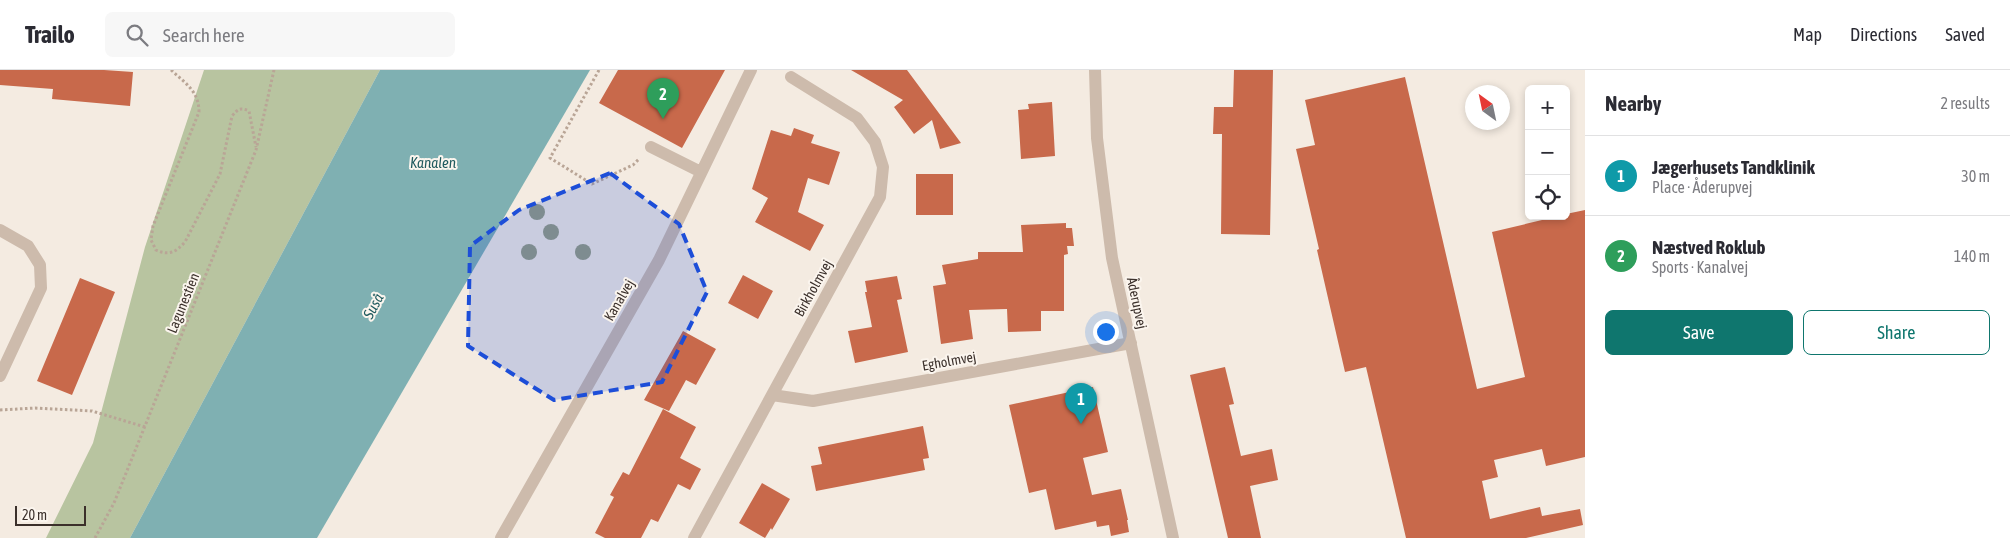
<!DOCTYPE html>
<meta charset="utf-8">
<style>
:root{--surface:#fff;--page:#f7f7f7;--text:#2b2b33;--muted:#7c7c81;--line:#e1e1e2;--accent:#0f766e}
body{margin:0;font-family:"Asap Condensed",sans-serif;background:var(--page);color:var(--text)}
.controls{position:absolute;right:15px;top:15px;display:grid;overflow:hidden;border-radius:8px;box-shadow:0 2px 8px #0003}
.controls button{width:45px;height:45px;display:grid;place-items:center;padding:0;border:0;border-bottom:1px solid var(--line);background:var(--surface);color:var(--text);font:25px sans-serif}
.compass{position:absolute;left:1465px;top:15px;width:45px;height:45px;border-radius:50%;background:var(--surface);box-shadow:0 2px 8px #0003;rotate:327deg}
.scale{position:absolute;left:15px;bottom:12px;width:71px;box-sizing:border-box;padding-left:5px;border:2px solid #3b302b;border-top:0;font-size:14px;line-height:18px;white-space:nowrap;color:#3b302b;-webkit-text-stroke:4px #fbf5ee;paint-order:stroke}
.you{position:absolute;left:1105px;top:261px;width:18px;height:18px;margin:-12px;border:4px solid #fff;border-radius:50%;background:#1a73e8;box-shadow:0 0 0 8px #1a73e833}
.badge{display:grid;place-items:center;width:32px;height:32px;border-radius:50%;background:var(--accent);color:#fff;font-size:16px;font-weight:700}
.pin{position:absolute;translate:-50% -41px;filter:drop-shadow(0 1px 2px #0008)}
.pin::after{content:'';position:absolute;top:26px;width:18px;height:15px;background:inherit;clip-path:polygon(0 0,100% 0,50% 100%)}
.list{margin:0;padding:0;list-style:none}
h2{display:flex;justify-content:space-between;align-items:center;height:65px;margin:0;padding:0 20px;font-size:21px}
h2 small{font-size:16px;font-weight:400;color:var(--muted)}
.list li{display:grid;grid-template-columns:32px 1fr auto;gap:15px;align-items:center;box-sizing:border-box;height:80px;padding:0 20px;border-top:1px solid var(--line)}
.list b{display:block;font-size:19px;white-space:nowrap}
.list p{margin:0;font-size:16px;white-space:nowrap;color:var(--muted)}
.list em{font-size:16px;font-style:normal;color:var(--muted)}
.actions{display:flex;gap:10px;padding:15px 20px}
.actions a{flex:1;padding:11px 0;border:1px solid var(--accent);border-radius:8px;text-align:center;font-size:18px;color:var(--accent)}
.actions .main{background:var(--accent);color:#fff}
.icon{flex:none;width:28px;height:28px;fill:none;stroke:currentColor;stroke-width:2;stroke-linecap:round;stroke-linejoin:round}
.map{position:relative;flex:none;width:1585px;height:468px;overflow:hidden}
header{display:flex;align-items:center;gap:30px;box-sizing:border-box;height:70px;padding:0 25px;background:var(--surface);border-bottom:1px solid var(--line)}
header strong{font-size:24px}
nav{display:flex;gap:28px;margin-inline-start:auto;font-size:18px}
.search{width:350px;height:45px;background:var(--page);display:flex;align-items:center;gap:12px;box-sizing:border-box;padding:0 18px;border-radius:8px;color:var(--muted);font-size:19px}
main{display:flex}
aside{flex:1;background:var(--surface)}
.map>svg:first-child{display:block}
</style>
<header>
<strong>Trailo</strong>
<div class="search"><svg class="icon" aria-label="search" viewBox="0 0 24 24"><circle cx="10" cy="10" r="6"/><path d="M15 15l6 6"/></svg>Search here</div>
<nav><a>Map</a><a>Directions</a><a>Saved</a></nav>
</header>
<main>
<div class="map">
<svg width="1585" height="468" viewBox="0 0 1585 468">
<rect width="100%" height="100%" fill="#f4ebe1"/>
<!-- green -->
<path fill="#b8c4a0" d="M 204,0 L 380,0 L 130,468 L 46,468 L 93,373 L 145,177 Z"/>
<!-- water -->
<path fill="#7fb0b2" d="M 380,0 L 590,0 L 317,468 L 130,468 Z"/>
<!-- building -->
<path fill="#c8694b" d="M 0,0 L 104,0 L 133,2 L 130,36 L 52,29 L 53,19 L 0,15 Z
M 618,0 L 725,0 L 682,78 L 599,33 Z
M 851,0 L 907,0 L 961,73 L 940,79 L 932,50 L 914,64 L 894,37 L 903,30 Z
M 1234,0 L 1273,0 L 1270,165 L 1221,164 L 1222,64 L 1213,64 L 1214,37 L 1233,37 Z
M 1405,7 L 1477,319 L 1525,307 L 1492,162 L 1559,146 L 1566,146 L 1566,144 L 1585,140 L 1585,387 L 1546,396 L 1542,379 L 1494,390 L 1498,407 L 1482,411 L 1490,449 L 1540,437 L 1542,446 L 1580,439 L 1583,455 L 1526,468 L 1406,468 L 1366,297 L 1345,302 L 1317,180 L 1319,179 L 1296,79 L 1315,75 L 1305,30 Z
M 1052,32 L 1055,86 L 1021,89 L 1018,40 L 1029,39 L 1028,34 Z
M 794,58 L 814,65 L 811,73 L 840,82 L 829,115 L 808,108 L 798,142 L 824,155 L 810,181 L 755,152 L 768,128 L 752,119 L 771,60 L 791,66 Z
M 916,104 L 953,104 L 953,145 L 916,145 Z
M 1066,153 L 1066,158 L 1072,158 L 1074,176 L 1067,176 L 1068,184 L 1064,185 L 1064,241 L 1041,241 L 1041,261 L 1008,262 L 1007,239 L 969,240 L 973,269 L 941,274 L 933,216 L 946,214 L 942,195 L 978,189 L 978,182 L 1023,182 L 1021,155 Z
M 743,205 L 773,221 L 758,249 L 728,233 Z
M 897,206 L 902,229 L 897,230 L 908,282 L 855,293 L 848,261 L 872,257 L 865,222 L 867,222 L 865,211 Z
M 80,208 L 115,222 L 72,325 L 37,311 Z
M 683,261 L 716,279 L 696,315 L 686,310 L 669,341 L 644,330 Z
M 1225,297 L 1234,334 L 1229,335 L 1241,386 L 1272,379 L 1278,410 L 1250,416 L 1261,468 L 1228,468 L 1190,305 Z
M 1093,317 L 1108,382 L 1083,388 L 1092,425 L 1121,419 L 1128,450 L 1127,450 L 1129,462 L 1111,466 L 1109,455 L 1097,457 L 1096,451 L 1055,460 L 1046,419 L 1029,423 L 1009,335 Z
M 663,339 L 696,357 L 680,388 L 701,399 L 690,420 L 678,414 L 658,452 L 651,449 L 641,468 L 605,468 L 595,463 L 614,427 L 610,425 L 623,402 L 629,405 Z
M 923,356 L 929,388 L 923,389 L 925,400 L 816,421 L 811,396 L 822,394 L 818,377 Z
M 762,413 L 790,429 L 772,460 L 771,458 L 765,468 L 739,453 Z"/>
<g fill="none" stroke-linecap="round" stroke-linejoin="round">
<!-- path -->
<path stroke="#b9a596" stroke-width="3" stroke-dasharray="2.5 2.5" stroke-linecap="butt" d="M 171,0 C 185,13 199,21 199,42 L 153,156 L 151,170 L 156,180 C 169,186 176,182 185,172 L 220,104 L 232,46 C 238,39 240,37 249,41 L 256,77
M 599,0 L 550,88 L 592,114 L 633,95 L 639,89
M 0,340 L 35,338 L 92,341 L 145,357
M 95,468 L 114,433 L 256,80 L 274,0"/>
<!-- minor -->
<path stroke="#cdbbac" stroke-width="12" d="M 1095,0 L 1097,68 L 1112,188 L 1173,468
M 651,77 L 701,102
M 0,160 L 28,176 L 40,195 L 41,218 L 0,306
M 772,325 L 813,331 L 1131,273
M 501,468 L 659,190 L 751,0
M 694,468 L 880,127 L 883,97 L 875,72 L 857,48 L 791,7"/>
</g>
<!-- trees -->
<g fill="#969b7f">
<circle cx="537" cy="142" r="8"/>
<circle cx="551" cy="162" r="8"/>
<circle cx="529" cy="182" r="8"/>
<circle cx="583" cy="182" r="8"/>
</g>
<!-- marked area -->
<path fill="#1d4ed8" fill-opacity="0.2" stroke="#1d4ed8" stroke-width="4" stroke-dasharray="10 6" stroke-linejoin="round" d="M 610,103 L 679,154 L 707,222 L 662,312 L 554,330 L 468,276 L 470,176 L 519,140 Z"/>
<g text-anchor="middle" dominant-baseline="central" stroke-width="4" stroke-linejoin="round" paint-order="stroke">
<!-- street labels -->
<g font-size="14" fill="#3b302b" stroke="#fbf5ee">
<text transform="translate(813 218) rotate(-61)">Birkholmvej</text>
<text transform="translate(619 230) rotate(-60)">Kanalvej</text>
<text transform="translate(183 233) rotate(-68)">Lagunestien</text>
<text transform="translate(1137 233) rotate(78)">Åderupvej</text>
<text transform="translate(949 291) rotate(-10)">Egholmvej</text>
</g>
<!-- water labels -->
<g font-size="15" font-style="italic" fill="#1f5a5e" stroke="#fbf5ee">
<text x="433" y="92">Kanalen</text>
<text transform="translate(373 236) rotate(-62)">Suså</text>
</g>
</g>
</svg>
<div class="controls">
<button>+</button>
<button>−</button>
<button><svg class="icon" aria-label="locate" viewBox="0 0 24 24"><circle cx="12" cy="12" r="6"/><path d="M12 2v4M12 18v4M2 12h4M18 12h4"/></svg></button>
</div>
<svg class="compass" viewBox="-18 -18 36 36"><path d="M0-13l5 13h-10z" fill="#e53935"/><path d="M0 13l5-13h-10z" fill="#7c7c81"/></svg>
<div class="scale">20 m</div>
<div class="you"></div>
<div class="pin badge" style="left:1081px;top:354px;background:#0f9aa8">1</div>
<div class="pin badge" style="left:663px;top:49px;background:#2e9e5b">2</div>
</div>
<aside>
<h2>Nearby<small>2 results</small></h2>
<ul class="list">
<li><span class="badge" style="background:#0f9aa8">1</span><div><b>Jægerhusets Tandklinik</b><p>Place · Åderupvej</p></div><em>30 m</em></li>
<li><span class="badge" style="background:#2e9e5b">2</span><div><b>Næstved Roklub</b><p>Sports · Kanalvej</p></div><em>140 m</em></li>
</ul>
<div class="actions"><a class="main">Save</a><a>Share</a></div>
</aside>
</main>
